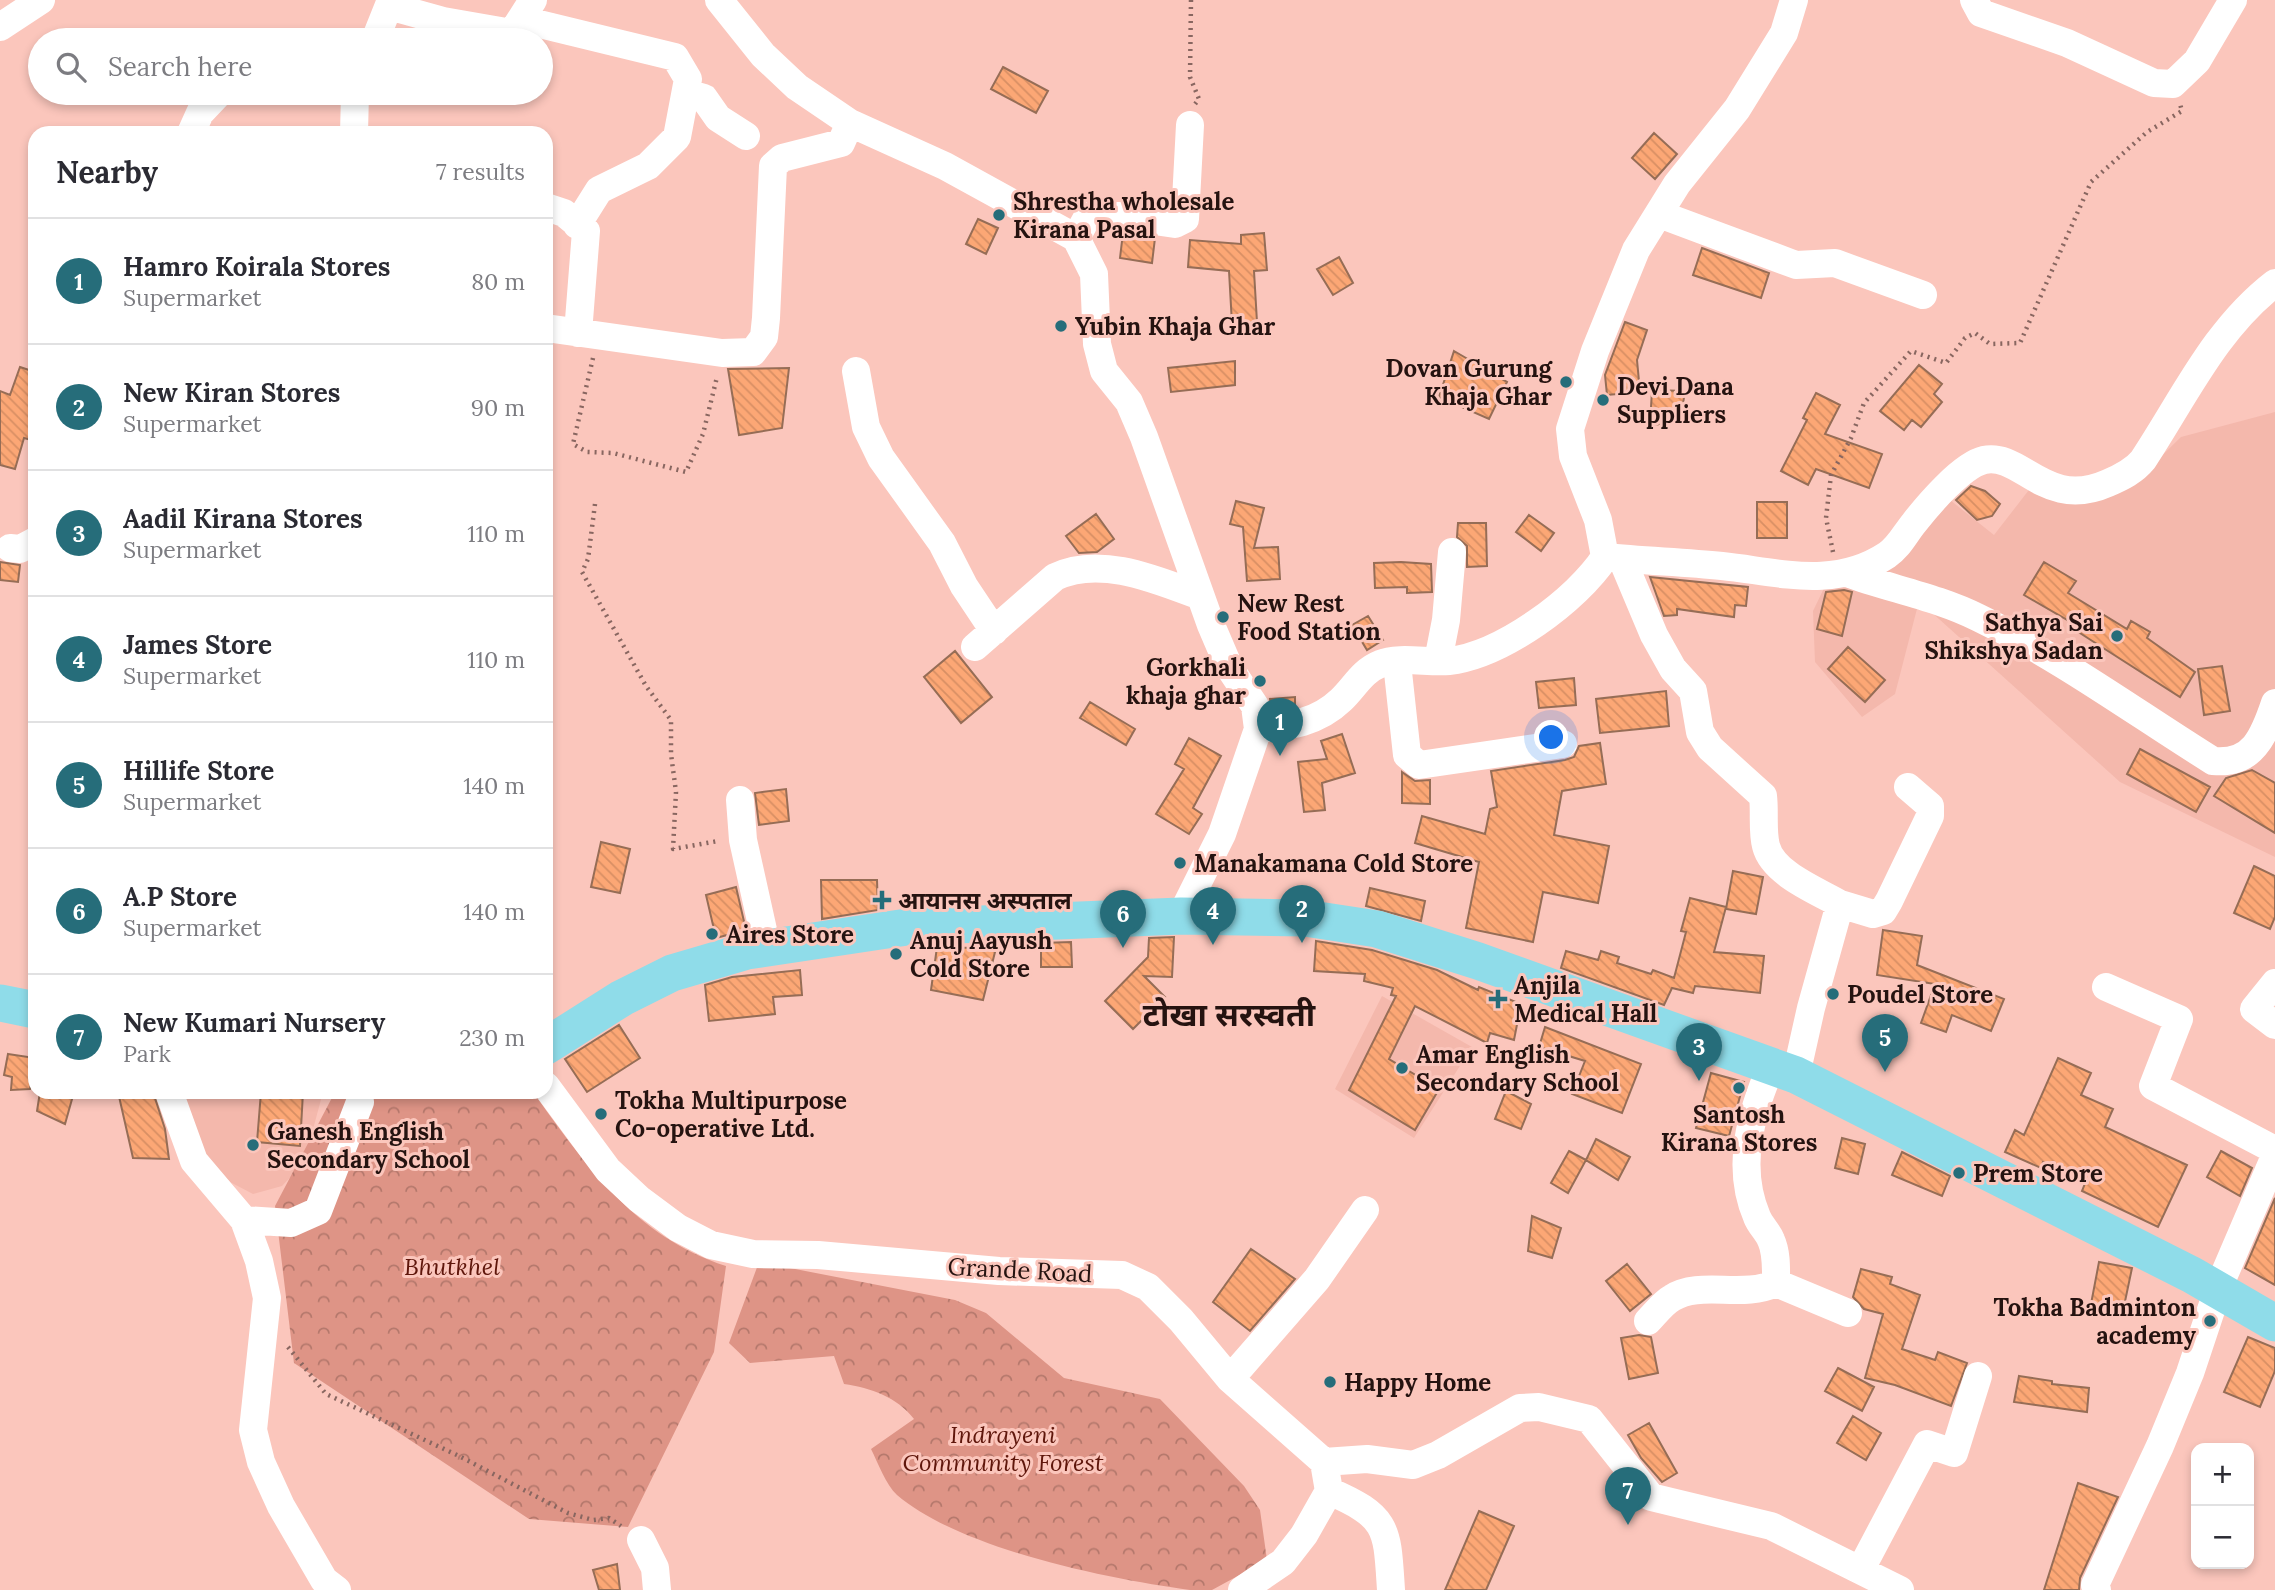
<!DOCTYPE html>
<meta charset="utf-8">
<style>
:root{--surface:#fff;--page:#f2f2f3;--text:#2b2b33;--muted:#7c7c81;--line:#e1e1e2;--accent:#266d7a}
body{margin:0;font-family:Lora,"Noto Sans Devanagari",serif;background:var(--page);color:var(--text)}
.controls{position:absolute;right:21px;bottom:21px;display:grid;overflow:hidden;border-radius:14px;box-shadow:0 4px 10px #0003}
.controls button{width:63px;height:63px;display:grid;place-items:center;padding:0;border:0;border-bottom:2px solid var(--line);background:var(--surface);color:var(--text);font:35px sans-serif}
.you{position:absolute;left:1552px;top:738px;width:24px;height:24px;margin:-18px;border:5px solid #fff;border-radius:50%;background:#1a73e8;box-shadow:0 0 0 10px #1a73e833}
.badge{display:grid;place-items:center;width:46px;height:46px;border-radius:50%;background:var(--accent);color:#fff;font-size:23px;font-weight:700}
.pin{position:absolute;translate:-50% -58px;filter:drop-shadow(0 2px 4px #0008)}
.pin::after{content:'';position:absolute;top:37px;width:24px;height:21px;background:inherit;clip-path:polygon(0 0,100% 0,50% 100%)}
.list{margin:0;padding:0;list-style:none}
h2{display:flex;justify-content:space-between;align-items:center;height:91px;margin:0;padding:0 28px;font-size:30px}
h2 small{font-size:23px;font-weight:400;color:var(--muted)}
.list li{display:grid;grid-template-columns:46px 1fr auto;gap:21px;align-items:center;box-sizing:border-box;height:126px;padding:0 28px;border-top:2px solid var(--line)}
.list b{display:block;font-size:26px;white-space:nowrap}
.list p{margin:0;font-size:23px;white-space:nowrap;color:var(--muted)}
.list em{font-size:23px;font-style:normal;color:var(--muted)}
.icon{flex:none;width:38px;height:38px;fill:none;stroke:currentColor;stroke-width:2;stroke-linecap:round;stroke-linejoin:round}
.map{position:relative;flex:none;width:2275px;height:1590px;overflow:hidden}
.search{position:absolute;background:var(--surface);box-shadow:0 4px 10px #0003;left:28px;top:28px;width:525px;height:77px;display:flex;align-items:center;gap:18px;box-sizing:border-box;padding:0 24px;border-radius:38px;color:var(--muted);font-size:26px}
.panel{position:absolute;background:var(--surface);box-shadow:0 4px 10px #0003;left:28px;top:126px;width:525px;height:973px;border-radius:21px}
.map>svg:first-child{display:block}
</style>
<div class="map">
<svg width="2275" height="1590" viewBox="0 0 2275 1590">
<defs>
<pattern id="forest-crowns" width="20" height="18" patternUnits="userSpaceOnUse" patternTransform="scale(1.75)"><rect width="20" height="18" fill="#de9486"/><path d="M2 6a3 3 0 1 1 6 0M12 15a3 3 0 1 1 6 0" fill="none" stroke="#b4786c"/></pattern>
<pattern id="building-back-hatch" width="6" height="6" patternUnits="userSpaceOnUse" patternTransform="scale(1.75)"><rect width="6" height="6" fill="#fca775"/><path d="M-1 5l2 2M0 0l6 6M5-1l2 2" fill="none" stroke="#d88f64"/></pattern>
</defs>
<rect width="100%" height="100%" fill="#fbc6bc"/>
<!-- built -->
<path fill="#f4b8ac" d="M 2275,412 L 2275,857 L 2120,782 L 1919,601 L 1895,694 L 1862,717 L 1815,662 L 1813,611 L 1827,582 L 1950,500 L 1994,535 L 2032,486 L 2135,482 L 2181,437 Z
M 1382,996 L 1472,1047 L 1414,1138 L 1335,1089 Z
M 173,1092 L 323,1092 L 304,1163 L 282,1186 L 253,1194 L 230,1182 L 197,1147 Z"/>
<!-- forest -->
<path fill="url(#forest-crowns)" d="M 335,1092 L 404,1092 L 452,1097 L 496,1092 L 533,1092 C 586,1166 636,1237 726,1266 L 714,1352 L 628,1527 L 529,1519 L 294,1363 L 275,1206 Z
M 759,1262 L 955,1300 L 986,1313 L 1064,1378 L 1160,1399 L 1244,1486 L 1260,1510 L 1267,1560 L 1212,1590 L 1190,1590 C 1108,1579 960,1549 897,1495 C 886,1485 878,1463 871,1449 L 914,1419 C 897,1397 871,1388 844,1384 L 834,1356 L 750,1363 L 729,1343 Z"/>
<!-- building -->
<path fill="url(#building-back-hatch)" stroke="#966d56" stroke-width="2" d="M 1003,67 L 1048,91 L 1036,113 L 991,89 Z
M 1654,133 L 1677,154 L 1655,179 L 1632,158 Z
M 978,219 L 998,228 L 986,254 L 966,244 Z
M 1123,233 L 1155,238 L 1152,263 L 1120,258 Z
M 1264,233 L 1267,270 L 1254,271 L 1257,322 L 1232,324 L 1229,271 L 1188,267 L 1190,240 L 1241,244 L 1241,235 Z
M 1702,248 L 1769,273 L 1761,298 L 1693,275 Z
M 1339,257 L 1353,283 L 1333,295 L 1317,269 Z
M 1625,322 L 1647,330 L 1637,360 L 1640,392 L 1607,395 L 1605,375 Z
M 1454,351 L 1507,382 L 1489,419 L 1439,397 Z
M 1235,361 L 1235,385 L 1171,392 L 1168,368 Z
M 1919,365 L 1942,384 L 1934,394 L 1942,402 L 1921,427 L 1912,420 L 1904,430 L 1880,411 Z
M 20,367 L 35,372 L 35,441 L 24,438 L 15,469 L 0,465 L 0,391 L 10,395 Z
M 789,368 L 782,428 L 739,435 L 728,369 Z
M 1652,390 L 1685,391 L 1680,423 L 1650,425 Z
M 1816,393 L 1840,405 L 1825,434 L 1882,454 L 1869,488 L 1816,469 L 1808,485 L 1781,471 L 1807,420 L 1803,418 Z
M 1971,486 L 1985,491 L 2000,504 L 1992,516 L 1977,520 L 1956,500 Z
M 1236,501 L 1264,508 L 1254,548 L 1278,547 L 1280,579 L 1247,581 L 1243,527 L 1230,524 Z
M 1757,502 L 1787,502 L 1787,538 L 1757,538 Z
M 1096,514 L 1114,539 L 1097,552 L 1079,553 L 1066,536 Z
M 1529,515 L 1554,533 L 1541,551 L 1516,532 Z
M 1458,523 L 1486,523 L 1487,566 L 1467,567 L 1467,546 L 1457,537 Z
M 0,562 L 20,565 L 18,582 L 0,580 Z
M 1401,562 L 1431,564 L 1432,592 L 1407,593 L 1407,587 L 1375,588 L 1374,563 Z
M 2044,562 L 2076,581 L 2068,593 L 2127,629 L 2131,621 L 2150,632 L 2147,638 L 2195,672 L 2180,697 L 2072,628 L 2074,624 L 2024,595 Z
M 1650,577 L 1748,587 L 1746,606 L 1735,605 L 1734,617 L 1677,609 L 1677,615 L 1664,616 Z
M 1844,590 L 1852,592 L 1842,636 L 1817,629 L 1826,592 Z
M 1368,616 L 1383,640 L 1367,650 L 1352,625 Z
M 1848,647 L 1885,680 L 1865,702 L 1828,669 Z
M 955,651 L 992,697 L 961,723 L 924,677 Z
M 2222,666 L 2230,711 L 2204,715 L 2198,669 Z
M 1574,678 L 1576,705 L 1539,708 L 1536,682 Z
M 1666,691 L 1669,726 L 1600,733 L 1596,699 Z
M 1295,697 L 1295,707 L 1272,711 L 1270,699 Z
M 1090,702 L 1135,729 L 1126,745 L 1080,718 Z
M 1342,734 L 1355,773 L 1322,783 L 1325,810 L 1304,812 L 1298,762 L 1327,759 L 1321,741 Z
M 1189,738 L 1221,756 L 1193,808 L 1202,814 L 1189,834 L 1156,814 L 1184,769 L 1175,764 Z
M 1600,743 L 1606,784 L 1562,791 L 1554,835 L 1609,846 L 1598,903 L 1543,892 L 1533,942 L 1466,928 L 1479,862 L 1415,843 L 1422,816 L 1485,834 L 1490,809 L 1497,807 L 1491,771 L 1565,760 L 1574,757 L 1579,746 Z
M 2140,749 L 2210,787 L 2196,812 L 2127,774 Z
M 2252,770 L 2275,783 L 2275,833 L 2214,796 L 2226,778 Z
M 1402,772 L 1415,781 L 1430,780 L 1430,804 L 1402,803 Z
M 786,789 L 789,821 L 759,825 L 755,793 Z
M 601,842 L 630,849 L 620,893 L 591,887 Z
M 2254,866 L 2275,876 L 2275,917 L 2270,929 L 2234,913 Z
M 1733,871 L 1763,877 L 1756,914 L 1726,909 Z
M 821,880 L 877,880 L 878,910 L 822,919 Z
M 736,887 L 746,930 L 716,938 L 706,895 Z
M 1370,888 L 1425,901 L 1421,921 L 1366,906 Z
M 1690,898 L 1726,907 L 1714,952 L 1764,956 L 1760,993 L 1695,986 L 1693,993 L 1672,988 L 1664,1005 L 1561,968 L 1566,951 L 1598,960 L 1601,951 L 1619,957 L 1617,963 L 1651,974 L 1653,970 L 1674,978 L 1686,932 L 1681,931 Z
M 1883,930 L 1922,936 L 1917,965 L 2004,999 L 1991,1031 L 1952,1015 L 1946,1032 L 1921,1023 L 1935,984 L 1877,975 Z
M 1174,937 L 1172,977 L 1144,976 L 1165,997 L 1133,1029 L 1105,1001 L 1148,957 L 1149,938 Z
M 1316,941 L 1372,950 L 1437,970 L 1478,990 L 1479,987 L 1521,1004 L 1514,1040 L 1490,1033 L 1487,1043 L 1415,1006 L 1389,1059 L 1439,1089 L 1415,1130 L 1349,1090 L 1396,996 L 1391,995 L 1393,988 L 1364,981 L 1365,974 L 1314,971 Z
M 1071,942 L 1072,967 L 1041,967 L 1041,943 Z
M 997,944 L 983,1000 L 931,990 L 937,947 L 973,948 Z
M 800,970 L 802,995 L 773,997 L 775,1014 L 709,1021 L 705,985 L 732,977 Z
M 619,1025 L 640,1058 L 587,1092 L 565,1059 Z
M 1545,1027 L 1641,1064 L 1622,1113 L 1572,1094 L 1585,1061 L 1539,1047 Z
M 8,1054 L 35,1058 L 30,1089 L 11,1090 L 12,1077 L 4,1075 Z
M 2058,1058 L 2091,1073 L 2081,1095 L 2113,1109 L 2105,1127 L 2187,1165 L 2158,1227 L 2082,1191 L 2086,1181 L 2043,1162 L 2041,1168 L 2005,1152 L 2015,1130 L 2024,1135 Z
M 1711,1073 L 1744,1082 L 1729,1136 L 1696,1128 Z
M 1506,1091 L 1531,1104 L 1521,1129 L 1495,1119 Z
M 40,1092 L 74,1092 L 65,1124 L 37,1111 Z
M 118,1092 L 153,1092 L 165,1129 L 169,1159 L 133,1158 Z
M 261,1092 L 303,1092 L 300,1146 L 257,1142 Z
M 1842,1138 L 1865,1144 L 1858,1174 L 1835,1168 Z
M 1596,1139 L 1630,1157 L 1618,1180 L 1586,1160 Z
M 1569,1151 L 1586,1160 L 1568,1193 L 1551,1183 Z
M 2221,1151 L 2252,1168 L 2240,1196 L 2207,1177 Z
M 1902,1152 L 1950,1176 L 1942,1196 L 1892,1175 Z
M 2275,1198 L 2275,1285 L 2245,1268 Z
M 1532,1216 L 1561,1228 L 1552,1258 L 1528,1251 Z
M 1251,1249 L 1295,1279 L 1250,1331 L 1213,1302 Z
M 2099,1262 L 2132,1268 L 2123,1311 L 2091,1304 Z
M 1627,1264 L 1651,1294 L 1630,1311 L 1606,1281 Z
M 1861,1269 L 1892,1277 L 1890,1284 L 1920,1295 L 1902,1349 L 1935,1360 L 1938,1352 L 1967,1363 L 1951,1406 L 1895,1385 L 1865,1378 L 1883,1314 L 1864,1309 L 1853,1297 Z
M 1639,1335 L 1651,1337 L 1658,1373 L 1629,1379 L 1621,1338 Z
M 2248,1337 L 2275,1348 L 2275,1371 L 2260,1407 L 2224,1392 Z
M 1838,1368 L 1874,1387 L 1862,1411 L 1825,1391 Z
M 2019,1376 L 2052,1381 L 2052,1384 L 2089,1388 L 2087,1412 L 2014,1402 Z
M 1853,1416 L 1881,1433 L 1866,1460 L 1837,1443 Z
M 1649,1423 L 1677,1473 L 1662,1482 L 1641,1458 L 1628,1435 Z
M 2078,1483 L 2118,1497 L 2080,1578 L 2079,1590 L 2044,1590 Z
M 1479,1511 L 1514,1526 L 1486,1590 L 1445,1590 Z
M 617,1564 L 620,1590 L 599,1590 L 593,1570 Z"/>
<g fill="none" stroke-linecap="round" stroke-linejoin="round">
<!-- path -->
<path stroke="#886660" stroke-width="4.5" stroke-dasharray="2 5" stroke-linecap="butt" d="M 1191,0 L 1190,77 L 1199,99 L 1195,104
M 593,358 L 573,444 L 587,452 L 613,453 L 686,472 L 703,434 L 717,377
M 595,504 L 588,559 L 582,572 L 646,686 L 671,720 L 671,754 L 676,792 L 673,849 L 718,841
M 1833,552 L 1826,518 L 1831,475 L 1851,438 L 1864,403 L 1911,351 L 1946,363 L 1965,338 L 1975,333 L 1990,344 L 2020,343 L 2091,182 L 2147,132 L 2182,111 L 2180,104
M 288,1347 L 326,1394 L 459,1456 L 568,1513 L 593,1520 L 609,1518 L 621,1526"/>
<!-- minor -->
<path stroke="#fff" stroke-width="28" d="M 719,0 L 763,55 L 797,87 L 850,123 L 945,166 L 1076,238 L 1094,274 L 1097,344 L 1104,371 L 1129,402 L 1144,437 L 1211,625 L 1229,667 L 1255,706 L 1258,729 L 1222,834 L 1181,916
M 1974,0 L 1981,13 L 2067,43 L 2154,83 L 2173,84 L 2197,61 L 2233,0
M 389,6 L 443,21 L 512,33 L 533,0
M 523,20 L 675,57 L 688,79 L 677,137 L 648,166 L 599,190 L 577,225
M 0,27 L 41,0
M 375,40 L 391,0
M 686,93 L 704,98 L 718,118 L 746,136
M 191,133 L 200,113 L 219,93
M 354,133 L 355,93
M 546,207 L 564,213 L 586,231 L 578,333
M 1659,214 L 1796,265 L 1835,263 L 1923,295
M 1076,238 L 1088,216 L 1120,216 L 1175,224 L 1185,219 L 1190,125
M 546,328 L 722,353 L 753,352 L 764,337 L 766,318 L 773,166 L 782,158 L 841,143 L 850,123
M 856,371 L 866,427 L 881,458 L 942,543 L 964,586 L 994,631
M 10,548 L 20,549 L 35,541
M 1605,557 C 1644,561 1683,562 1722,566 C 1779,572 1834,590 1887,555 C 1899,547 1905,534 1914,523 C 1928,505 1962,465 1984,460 C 2022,452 2045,511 2108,483 C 2122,477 2134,471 2143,460 C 2184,398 2215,329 2275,283
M 1622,559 L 1654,635 L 1673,669 L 1693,691 L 1700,732 L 1710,748 L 1763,796 C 1765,812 1762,831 1766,846 C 1773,874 1818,891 1840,904 L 1811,1008 L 1796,1075
M 1847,573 C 1891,589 1937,597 1979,618 C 2061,658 2136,713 2213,761 C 2253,765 2264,736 2275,703
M 975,647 L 1055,577 C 1100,555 1157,580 1200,596
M 1438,661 L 1446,620 L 1452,552
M 1397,663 L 1407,755 L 1419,765 L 1563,744
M 1258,729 C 1290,726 1317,723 1341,700 C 1354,688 1362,671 1380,664 C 1399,656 1428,663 1449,661 C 1502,655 1577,600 1605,557 L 1598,520 L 1573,456 L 1570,429 L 1595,351 L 1636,250 L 1677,184 L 1737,109 L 1784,33 L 1794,0
M 740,800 L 743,840 L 767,948
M 1840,904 L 1873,914 L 1883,911 L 1889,901 L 1930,816 L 1930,806 L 1908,787
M 2275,983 L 2254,1009 L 2275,1025
M 2106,987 L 2179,1019 L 2153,1086 L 2275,1150
M 546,1086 L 608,1170 L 639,1199 L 678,1228 L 711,1245 L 753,1254 L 818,1255 L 999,1271 L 1122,1275 L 1148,1287 L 1181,1320 L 1230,1379 L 1324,1462 L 1329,1491 L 1304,1535 L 1283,1562 L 1242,1590
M 169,1092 L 194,1161 L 244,1220 L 259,1261 L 267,1298 L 253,1430 L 261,1462 L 281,1506 L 324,1580 L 337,1590
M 244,1220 L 291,1223 L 318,1211 L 360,1102
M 1776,1283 L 1848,1313
M 1648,1321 C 1655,1314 1663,1303 1672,1298 C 1700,1280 1743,1299 1776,1283 C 1776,1270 1777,1253 1771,1240 C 1768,1232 1760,1225 1757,1217 C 1735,1166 1751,1113 1772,1064
M 1230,1379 L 1317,1279 L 1365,1210
M 1324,1462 L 1367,1459 L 1413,1465 L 1438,1455 L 1520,1408 L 1539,1407 L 1589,1419 L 1651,1497 L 1771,1526 L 1900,1590
M 1329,1491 C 1389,1517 1387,1528 1391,1590
M 641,1540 L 655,1568 L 657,1590
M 1861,1569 L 1927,1444 L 1954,1453 L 1978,1376
M 2097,1590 L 2095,1585 L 2160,1446 L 2190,1373 L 2218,1289 L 2275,1156"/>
<!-- major -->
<path stroke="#8fdce9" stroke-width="37" d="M 0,1003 L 35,1010
M 546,1046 L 622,998 L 672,973 L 747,951 L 907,927 L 1181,916 L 1305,918 L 1377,929 L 1478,961 L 1796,1075 L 2192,1275 L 2275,1323"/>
</g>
<!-- markers -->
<g fill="#266d7a" stroke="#fbc6bc" stroke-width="2.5">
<circle cx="999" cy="215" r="7"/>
<circle cx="1061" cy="326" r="7"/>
<circle cx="1566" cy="382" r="7"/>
<circle cx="1603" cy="400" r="7"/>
<circle cx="1223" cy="617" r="7"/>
<circle cx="2117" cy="636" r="7"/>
<circle cx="1260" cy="681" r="7"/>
<circle cx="1180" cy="863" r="7"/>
<path d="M878.5 889.5h7v7h7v7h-7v7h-7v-7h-7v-7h7z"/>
<circle cx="712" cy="934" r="7"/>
<circle cx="896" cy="954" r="7"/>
<circle cx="1833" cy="994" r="7"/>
<path d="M1494.5 988.5h7v7h7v7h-7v7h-7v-7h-7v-7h7z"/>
<circle cx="1402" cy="1068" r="7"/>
<circle cx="1739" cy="1088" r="7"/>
<circle cx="601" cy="1114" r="7"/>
<circle cx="253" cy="1145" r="7"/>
<circle cx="1959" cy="1173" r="7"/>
<circle cx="2210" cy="1321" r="7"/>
<circle cx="1330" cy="1382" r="7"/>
</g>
<g text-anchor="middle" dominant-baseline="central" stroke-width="6" stroke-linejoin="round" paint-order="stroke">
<!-- poi labels -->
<g font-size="24" font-weight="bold" fill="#251310" stroke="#fbc6bc" text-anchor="start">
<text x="1013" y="201">Shrestha wholesale<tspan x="1013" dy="28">Kirana Pasal</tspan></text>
<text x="1075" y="326">Yubin Khaja Ghar</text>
<text x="1552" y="368" text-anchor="end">Dovan Gurung<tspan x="1552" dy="28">Khaja Ghar</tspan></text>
<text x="1617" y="386">Devi Dana<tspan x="1617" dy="28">Suppliers</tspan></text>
<text x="1237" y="603">New Rest<tspan x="1237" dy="28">Food Station</tspan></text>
<text x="2103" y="622" text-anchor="end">Sathya Sai<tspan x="2103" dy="28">Shikshya Sadan</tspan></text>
<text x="1246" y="667" text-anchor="end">Gorkhali<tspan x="1246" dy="28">khaja ghar</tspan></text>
<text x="1194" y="863">Manakamana Cold Store</text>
<text x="898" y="900">आयानस अस्पताल</text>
<text x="726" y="934">Aires Store</text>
<text x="910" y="940">Anuj Aayush<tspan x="910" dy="28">Cold Store</tspan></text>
<text x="1514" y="985">Anjila<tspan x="1514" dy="28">Medical Hall</tspan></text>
<text x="1847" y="994">Poudel Store</text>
<text x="1416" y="1054">Amar English<tspan x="1416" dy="28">Secondary School</tspan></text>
<text x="615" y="1100">Tokha Multipurpose<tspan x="615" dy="28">Co-operative Ltd.</tspan></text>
<text x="1739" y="1114" text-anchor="middle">Santosh<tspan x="1739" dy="28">Kirana Stores</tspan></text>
<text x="267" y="1131">Ganesh English<tspan x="267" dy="28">Secondary School</tspan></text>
<text x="1973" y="1173">Prem Store</text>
<text x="2196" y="1307" text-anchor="end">Tokha Badminton<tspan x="2196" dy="28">academy</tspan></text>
<text x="1344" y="1382">Happy Home</text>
</g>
<!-- park labels -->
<g font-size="24" font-style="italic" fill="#5f160b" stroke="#fbc6bc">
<text x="452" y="1266">Bhutkhel</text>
<text x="1003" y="1434">Indrayeni<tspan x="1003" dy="28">Community Forest</tspan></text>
</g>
<!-- street labels -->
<g font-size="24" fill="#251310" stroke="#fbc6bc">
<text transform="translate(1020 1270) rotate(3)">Grande Road</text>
</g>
<!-- district labels -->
<g font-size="32" font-weight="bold" fill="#251310" stroke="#fbc6bc">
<text x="1229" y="1014">टोखा सरस्वती</text>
</g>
</g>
</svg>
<div class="controls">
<button>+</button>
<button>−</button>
</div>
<div class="you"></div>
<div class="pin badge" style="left:1280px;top:756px">1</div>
<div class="pin badge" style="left:1302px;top:943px">2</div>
<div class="pin badge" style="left:1699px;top:1081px">3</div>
<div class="pin badge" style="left:1213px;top:945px">4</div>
<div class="pin badge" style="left:1885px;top:1072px">5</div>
<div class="pin badge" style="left:1123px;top:948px">6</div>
<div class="pin badge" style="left:1628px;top:1525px">7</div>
<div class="search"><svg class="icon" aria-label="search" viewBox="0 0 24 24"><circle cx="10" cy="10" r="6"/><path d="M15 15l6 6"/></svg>Search here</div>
<section class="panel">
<h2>Nearby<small>7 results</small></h2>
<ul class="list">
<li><span class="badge">1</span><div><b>Hamro Koirala Stores</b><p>Supermarket</p></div><em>80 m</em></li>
<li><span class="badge">2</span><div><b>New Kiran Stores</b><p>Supermarket</p></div><em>90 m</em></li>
<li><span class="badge">3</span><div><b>Aadil Kirana Stores</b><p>Supermarket</p></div><em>110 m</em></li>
<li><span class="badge">4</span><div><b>James Store</b><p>Supermarket</p></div><em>110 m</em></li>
<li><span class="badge">5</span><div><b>Hillife Store</b><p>Supermarket</p></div><em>140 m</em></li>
<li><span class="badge">6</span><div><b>A.P Store</b><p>Supermarket</p></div><em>140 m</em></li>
<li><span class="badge">7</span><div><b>New Kumari Nursery</b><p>Park</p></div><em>230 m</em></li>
</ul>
</section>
</div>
